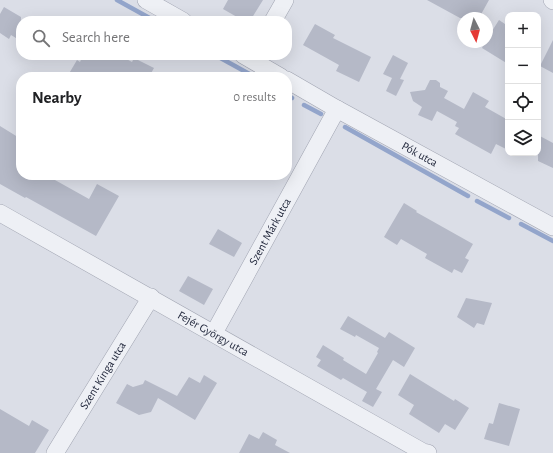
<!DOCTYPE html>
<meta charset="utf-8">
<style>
:root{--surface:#fff;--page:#f6f6f6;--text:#202124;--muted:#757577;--line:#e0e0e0}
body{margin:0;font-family:"Alegreya Sans",sans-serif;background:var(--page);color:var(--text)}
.controls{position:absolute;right:12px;top:12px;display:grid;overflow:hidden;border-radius:8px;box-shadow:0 4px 16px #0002}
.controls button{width:36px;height:36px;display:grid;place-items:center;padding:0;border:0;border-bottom:1px solid var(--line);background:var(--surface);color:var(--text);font:20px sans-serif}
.compass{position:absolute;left:457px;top:12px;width:36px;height:36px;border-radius:50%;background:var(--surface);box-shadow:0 4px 16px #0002;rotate:174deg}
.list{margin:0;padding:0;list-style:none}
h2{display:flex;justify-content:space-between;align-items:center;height:52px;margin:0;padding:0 16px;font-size:17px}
h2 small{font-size:13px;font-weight:400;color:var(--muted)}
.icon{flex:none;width:22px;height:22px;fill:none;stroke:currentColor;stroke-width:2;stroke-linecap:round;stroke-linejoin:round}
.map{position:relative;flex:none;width:553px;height:453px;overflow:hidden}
.search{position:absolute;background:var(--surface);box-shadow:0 4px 16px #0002;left:16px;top:16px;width:276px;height:44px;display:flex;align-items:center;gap:10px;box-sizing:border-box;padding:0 14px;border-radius:16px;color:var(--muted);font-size:15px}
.panel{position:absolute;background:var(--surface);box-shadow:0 4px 16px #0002;left:16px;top:72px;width:276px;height:108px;border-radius:16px}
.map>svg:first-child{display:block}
</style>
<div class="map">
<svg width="553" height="453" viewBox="0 0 553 453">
<rect width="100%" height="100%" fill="#dbdee7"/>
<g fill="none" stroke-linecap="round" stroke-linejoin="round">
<!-- stream -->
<path stroke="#93a5cb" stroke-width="4.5" d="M 117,0 L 155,21
M 215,55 L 255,77
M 287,95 L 292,98
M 304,105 L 321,114
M 345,127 L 468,196
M 477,201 L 509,218
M 521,224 L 553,241"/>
</g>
<!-- building -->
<path fill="#b5b9c7" d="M 228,0 L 263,0 L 250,21 L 244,21 L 223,9 Z
M 427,0 L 489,0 L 479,18 L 460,18 Z
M 4,7 L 21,17 L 21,41 L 11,35 L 9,39 L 0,33 L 0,14 Z
M 499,20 L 508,26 L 508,64 L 482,48 L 485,42 L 487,42 L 487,39 Z
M 315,24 L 335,35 L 333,38 L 371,57 L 359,82 L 336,71 L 339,65 L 303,45 Z
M 553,40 L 553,73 L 540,66 Z
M 83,55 L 119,55 L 132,62 L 134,58 L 154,68 L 149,77 L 67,77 L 77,60 L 80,62 Z
M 393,55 L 408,63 L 400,79 L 404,80 L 396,96 L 386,91 L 392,78 L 383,74 Z
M 430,80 L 436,80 L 440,83 L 440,87 L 448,91 L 444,98 L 464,109 L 473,92 L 489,101 L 485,107 L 508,120 L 508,150 L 496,144 L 491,154 L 455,134 L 459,128 L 455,126 L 457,122 L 437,111 L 432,121 L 418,115 L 422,107 L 413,101 L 410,92 L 425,90 Z
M 0,126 L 21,139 L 21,175 L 46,175 L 89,199 L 97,184 L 119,196 L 96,236 L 26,197 L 25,198 L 0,184 Z
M 538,135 L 553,143 L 553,168 L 538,161 Z
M 404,203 L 417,211 L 416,212 L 473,244 L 465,258 L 469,260 L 462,273 L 454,269 L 452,273 L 425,258 L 427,254 L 401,239 L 397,245 L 384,237 Z
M 218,229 L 242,243 L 234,257 L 209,244 Z
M 188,276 L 213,289 L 204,305 L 179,291 Z
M 466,298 L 492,303 L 484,325 L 477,323 L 474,328 L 457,317 Z
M 348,316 L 385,338 L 389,332 L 415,348 L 404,367 L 393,360 L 376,389 L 382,392 L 373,407 L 362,401 L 367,392 L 343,378 L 341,380 L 317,366 L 321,360 L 316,357 L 323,345 L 344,358 L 343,360 L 366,374 L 378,353 L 377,352 L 379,348 L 356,335 L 355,337 L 340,329 Z
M 410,374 L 454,401 L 455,399 L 469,408 L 455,430 L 445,424 L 439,433 L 409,414 L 414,405 L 398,395 Z
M 204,375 L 217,383 L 195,420 L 158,398 L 151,412 L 139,415 L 116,403 L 127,384 L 133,387 L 143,384 L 145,380 L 177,396 L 189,377 L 200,383 Z
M 499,403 L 520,409 L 509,446 L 484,439 L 489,423 L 493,424 Z
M 0,409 L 29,426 L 32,420 L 49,430 L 35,453 L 0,453 Z
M 263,432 L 277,440 L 275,445 L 290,453 L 239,453 L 249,434 L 259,439 Z"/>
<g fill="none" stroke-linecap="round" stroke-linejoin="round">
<defs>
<g id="street">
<path d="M 146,0 L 183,21"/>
<path d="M 552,0 L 553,1"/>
<path d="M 273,21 L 285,0"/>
<path d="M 243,55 L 281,77"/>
<path id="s1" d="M 287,80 L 337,109 L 553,227"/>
<path id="s2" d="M 0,213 L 423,452 L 428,453"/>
<path id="s3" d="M 214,333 L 337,109"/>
<path id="s4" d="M 55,453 L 151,297"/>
</g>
</defs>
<!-- street casing -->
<use href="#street" stroke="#a0a4b1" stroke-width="18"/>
<!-- street -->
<use href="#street" stroke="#eef0f5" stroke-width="17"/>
</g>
<g text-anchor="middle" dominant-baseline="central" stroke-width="3" stroke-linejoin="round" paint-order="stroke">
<!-- street labels -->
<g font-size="12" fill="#242a3e" stroke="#ebedf5">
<text stroke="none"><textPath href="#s1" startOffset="152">Pók utca</textPath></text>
<text stroke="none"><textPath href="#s3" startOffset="116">Szent Márk utca</textPath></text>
<text stroke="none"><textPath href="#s2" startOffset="245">Fejér György utca</textPath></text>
<text stroke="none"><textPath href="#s4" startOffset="91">Szent Kinga utca</textPath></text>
</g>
</g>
</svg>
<div class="controls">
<button>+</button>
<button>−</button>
<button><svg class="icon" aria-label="locate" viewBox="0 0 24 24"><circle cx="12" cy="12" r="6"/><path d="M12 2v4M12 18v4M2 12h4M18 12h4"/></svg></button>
<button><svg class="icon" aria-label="layers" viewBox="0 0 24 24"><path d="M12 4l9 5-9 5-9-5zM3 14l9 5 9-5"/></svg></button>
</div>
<svg class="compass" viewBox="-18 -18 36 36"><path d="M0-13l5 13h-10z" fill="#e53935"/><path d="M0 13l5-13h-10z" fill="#757577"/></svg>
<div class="search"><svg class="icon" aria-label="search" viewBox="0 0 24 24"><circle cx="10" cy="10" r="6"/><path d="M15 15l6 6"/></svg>Search here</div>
<section class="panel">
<h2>Nearby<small>0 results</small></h2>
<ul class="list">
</ul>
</section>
</div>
